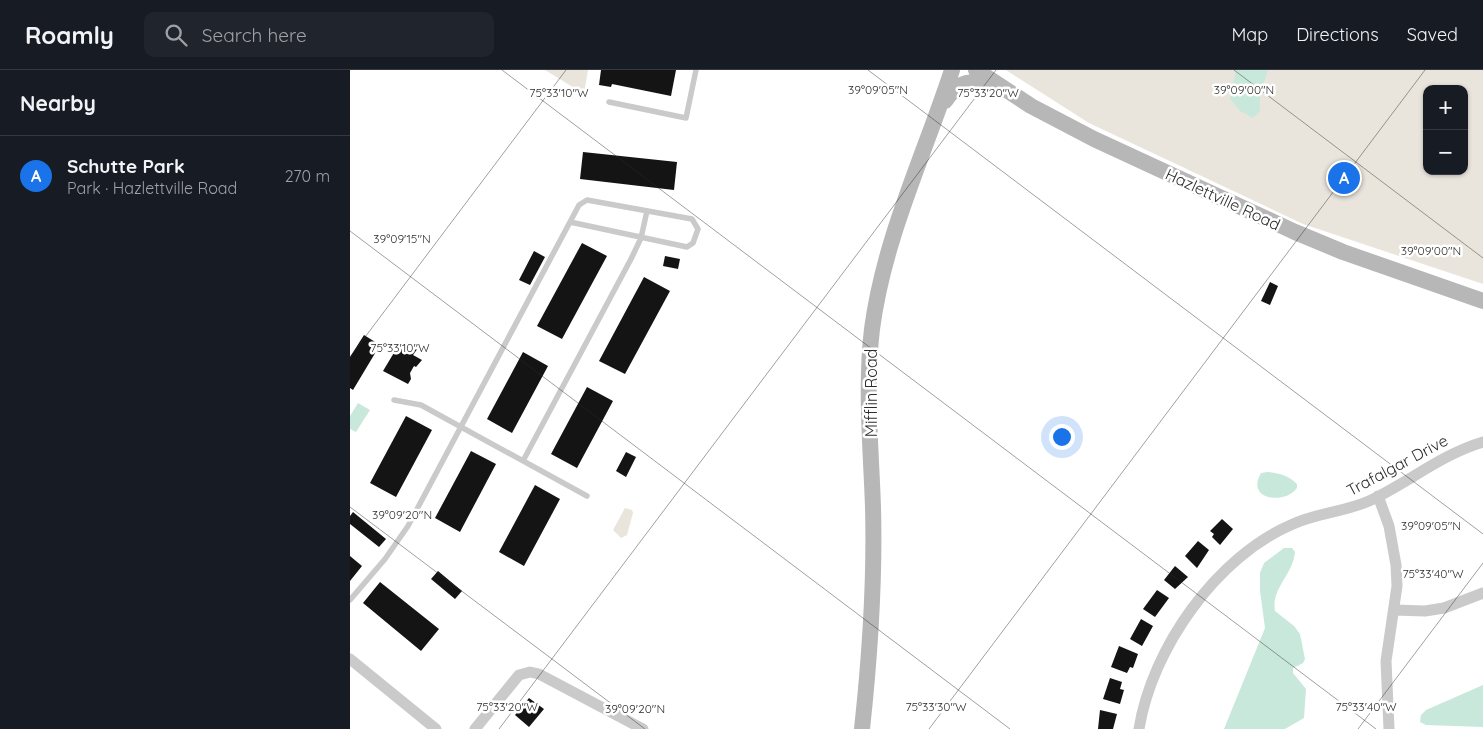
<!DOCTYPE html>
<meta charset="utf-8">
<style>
:root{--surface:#171b24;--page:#20242c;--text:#f1f3f6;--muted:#9ea1a6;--line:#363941;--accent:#1a73e8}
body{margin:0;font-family:Quicksand,sans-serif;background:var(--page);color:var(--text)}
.controls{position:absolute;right:15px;top:15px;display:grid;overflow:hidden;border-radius:10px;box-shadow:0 1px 4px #0004}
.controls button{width:45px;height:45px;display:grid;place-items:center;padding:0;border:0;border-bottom:1px solid var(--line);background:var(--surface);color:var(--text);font:25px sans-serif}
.you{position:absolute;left:711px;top:366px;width:18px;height:18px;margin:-12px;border:4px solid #fff;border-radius:50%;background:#1a73e8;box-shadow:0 0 0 8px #1a73e833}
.badge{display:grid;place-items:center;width:32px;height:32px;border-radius:50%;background:var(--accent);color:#fff;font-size:16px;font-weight:700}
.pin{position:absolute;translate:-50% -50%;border:2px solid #fff;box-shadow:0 1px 5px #0006}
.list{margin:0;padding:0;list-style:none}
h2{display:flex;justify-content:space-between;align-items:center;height:65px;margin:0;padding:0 20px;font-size:21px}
h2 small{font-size:16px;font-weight:400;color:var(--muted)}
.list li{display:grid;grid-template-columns:32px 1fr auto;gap:15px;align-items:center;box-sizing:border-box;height:80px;padding:0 20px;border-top:1px solid var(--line)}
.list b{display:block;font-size:19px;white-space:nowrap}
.list p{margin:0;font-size:16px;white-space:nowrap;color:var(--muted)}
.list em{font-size:16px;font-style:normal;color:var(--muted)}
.icon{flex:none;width:28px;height:28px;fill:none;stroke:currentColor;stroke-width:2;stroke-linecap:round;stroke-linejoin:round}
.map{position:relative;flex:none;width:1133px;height:659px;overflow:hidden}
header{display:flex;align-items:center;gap:30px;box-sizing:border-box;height:70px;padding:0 25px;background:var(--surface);border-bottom:1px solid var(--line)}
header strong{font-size:24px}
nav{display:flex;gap:28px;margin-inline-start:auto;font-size:18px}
.search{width:350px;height:45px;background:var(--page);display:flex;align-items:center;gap:12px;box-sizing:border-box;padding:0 18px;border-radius:10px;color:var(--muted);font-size:19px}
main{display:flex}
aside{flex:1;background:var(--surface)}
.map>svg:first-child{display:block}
</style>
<header>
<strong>Roamly</strong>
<div class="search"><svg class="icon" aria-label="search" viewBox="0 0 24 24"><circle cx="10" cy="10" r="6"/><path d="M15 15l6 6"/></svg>Search here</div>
<nav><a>Map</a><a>Directions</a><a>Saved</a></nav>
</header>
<main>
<aside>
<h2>Nearby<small></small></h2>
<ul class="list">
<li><span class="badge">A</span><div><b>Schutte Park</b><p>Park · Hazlettville Road</p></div><em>270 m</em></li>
</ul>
</aside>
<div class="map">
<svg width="1133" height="659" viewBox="0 0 1133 659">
<rect width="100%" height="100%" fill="#fff"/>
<!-- green -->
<path fill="#eae5dc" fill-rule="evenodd" d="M 195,0 L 238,0 L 234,24 Z
M 656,0 L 1133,0 L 1133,214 L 953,154 L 739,53 ZM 1077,19 L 1114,19 L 1114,101 L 1077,101 Z
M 275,438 L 282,440 L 283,443 L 277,465 L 271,468 L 263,460 Z"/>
<!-- water -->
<path fill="#c9e8dc" d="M 886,0 L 918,0 L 910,24 L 910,41 L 903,48 L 890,41 L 880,29 Z
M 8,333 L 20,340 L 6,362 L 0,359 L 0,346 Z
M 917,402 C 928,403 938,405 947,414 L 947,418 C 935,435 895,430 911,403 Z
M 934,478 L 942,478 L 945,482 C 943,505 921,518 925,541 L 944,556 L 950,564 L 955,589 L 953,593 L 943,598 L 943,603 L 956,619 L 954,648 L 935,659 L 874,659 L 915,558 L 910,521 L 910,503 L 914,493 Z
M 1133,615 L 1133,657 L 1076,655 L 1070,652 L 1071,645 L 1076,640 Z"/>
<!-- building -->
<path fill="#141414" d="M 251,0 L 326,0 L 321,26 L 262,14 L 261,17 L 249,15 Z
M 233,82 L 327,92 L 324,120 L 230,109 Z
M 232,173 L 257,186 L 212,269 L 187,256 Z
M 184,181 L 195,187 L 180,215 L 169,210 Z
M 315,186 L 330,189 L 328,199 L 313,196 Z
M 294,207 L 320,221 L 275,304 L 249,291 Z
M 920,212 L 928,216 L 920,235 L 911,231 Z
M 14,265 L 30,275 L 3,320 L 0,318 L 0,287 Z
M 57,272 L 68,278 L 63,285 L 72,290 L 66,297 L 64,296 L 60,303 L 61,309 L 58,314 L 33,301 L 48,276 L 53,279 Z
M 173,282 L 198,296 L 162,363 L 137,349 Z
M 237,317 L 263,331 L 227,398 L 201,384 Z
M 56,346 L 82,360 L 46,427 L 20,413 Z
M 121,381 L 146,394 L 110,462 L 85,448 Z
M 276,382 L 286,387 L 276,407 L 266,401 Z
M 185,415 L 210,429 L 174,496 L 149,482 Z
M 3,442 L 36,469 L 29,477 L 0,454 L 0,446 Z
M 872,449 L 883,459 L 870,475 L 862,467 L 864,464 L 860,461 Z
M 848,471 L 859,480 L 847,498 L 835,486 Z
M 0,486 L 12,496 L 0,511 Z
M 825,496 L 838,507 L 825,519 L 814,510 Z
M 88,501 L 112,521 L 105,529 L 81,509 Z
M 30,512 L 89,559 L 71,581 L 13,533 Z
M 807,520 L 819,528 L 805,547 L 793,539 Z
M 791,549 L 803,556 L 792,576 L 780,569 Z
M 769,576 L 788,584 L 783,598 L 780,597 L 777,603 L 761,597 Z
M 760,608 L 772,612 L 770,619 L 774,620 L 770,634 L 753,629 Z
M 179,628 L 194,639 L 179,657 L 165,645 Z
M 750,640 L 767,644 L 763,659 L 748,659 Z"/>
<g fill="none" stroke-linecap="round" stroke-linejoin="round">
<!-- lane -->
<path stroke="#cacaca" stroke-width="5.5" d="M 259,32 L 336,48 L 346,0
M 44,330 L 71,335 L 237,426
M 174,389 L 281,189 L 291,168 L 297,141
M 0,530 L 35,489 L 58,456 L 220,152 L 229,135 L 237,130 L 342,149 L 348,159 L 343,173 L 337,177 L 220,152"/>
<!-- street -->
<path stroke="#cacaca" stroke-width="11" d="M 1028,426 L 1039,456 L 1046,495 L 1047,516 L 1036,591 L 1039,659
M 1044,540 L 1075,541 L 1094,538 L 1133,523
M 0,589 L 86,659
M 125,659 L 169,605 L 180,602 L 189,604 L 293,659
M 789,659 C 802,578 867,486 943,454 C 967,443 994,442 1019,431 C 1058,413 1090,385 1133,372"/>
<!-- secondary -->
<path stroke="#b7b7b7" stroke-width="16" d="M 626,0 L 681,36 L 744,69 L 945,162 L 993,182 L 1133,231
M 595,31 C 609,10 621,9 644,17
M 512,659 C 520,585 525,511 523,437 C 521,378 515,318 522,259 C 534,168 574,86 602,0"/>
</g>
<!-- ticks -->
<path fill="none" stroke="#2d2d2d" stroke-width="1" stroke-opacity="0.45" d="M 152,0 L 1026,659M 518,0 L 1133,464M 884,0 L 1133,188M 0,161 L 660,659M 0,287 L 216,0M 0,437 L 295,659M 149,659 L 646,0M 579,659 L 1075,0M 1008,659 L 1133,493"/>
<g text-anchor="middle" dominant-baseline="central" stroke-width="5" stroke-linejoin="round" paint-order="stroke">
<!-- street labels -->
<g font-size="16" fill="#2d2d2d" stroke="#fff">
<text transform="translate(873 129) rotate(25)">Hazlettville Road</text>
<text transform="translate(521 323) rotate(-90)">Mifflin Road</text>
<text transform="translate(1047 395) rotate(-28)">Trafalgar Drive</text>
</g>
</g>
<g font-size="12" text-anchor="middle" fill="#2d2d2d" stroke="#fff" stroke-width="5" stroke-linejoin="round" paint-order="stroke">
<text x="528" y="24">39°09'05"N</text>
<text x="894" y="24">39°09'00"N</text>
<text x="209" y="27">75°33'10"W</text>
<text x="638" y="27">75°33'20"W</text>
<text x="52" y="173">39°09'15"N</text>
<text x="1081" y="185">39°09'00"N</text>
<text x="50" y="282">75°33'10"W</text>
<text x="52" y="449">39°09'20"N</text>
<text x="1081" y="460">39°09'05"N</text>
<text x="1083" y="508">75°33'40"W</text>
<text x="157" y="641">75°33'20"W</text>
<text x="586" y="641">75°33'30"W</text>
<text x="1016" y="641">75°33'40"W</text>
<text x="285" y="643">39°09'20"N</text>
</g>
</svg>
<div class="controls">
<button>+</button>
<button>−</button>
</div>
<div class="you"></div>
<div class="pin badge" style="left:994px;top:108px">A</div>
</div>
</main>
